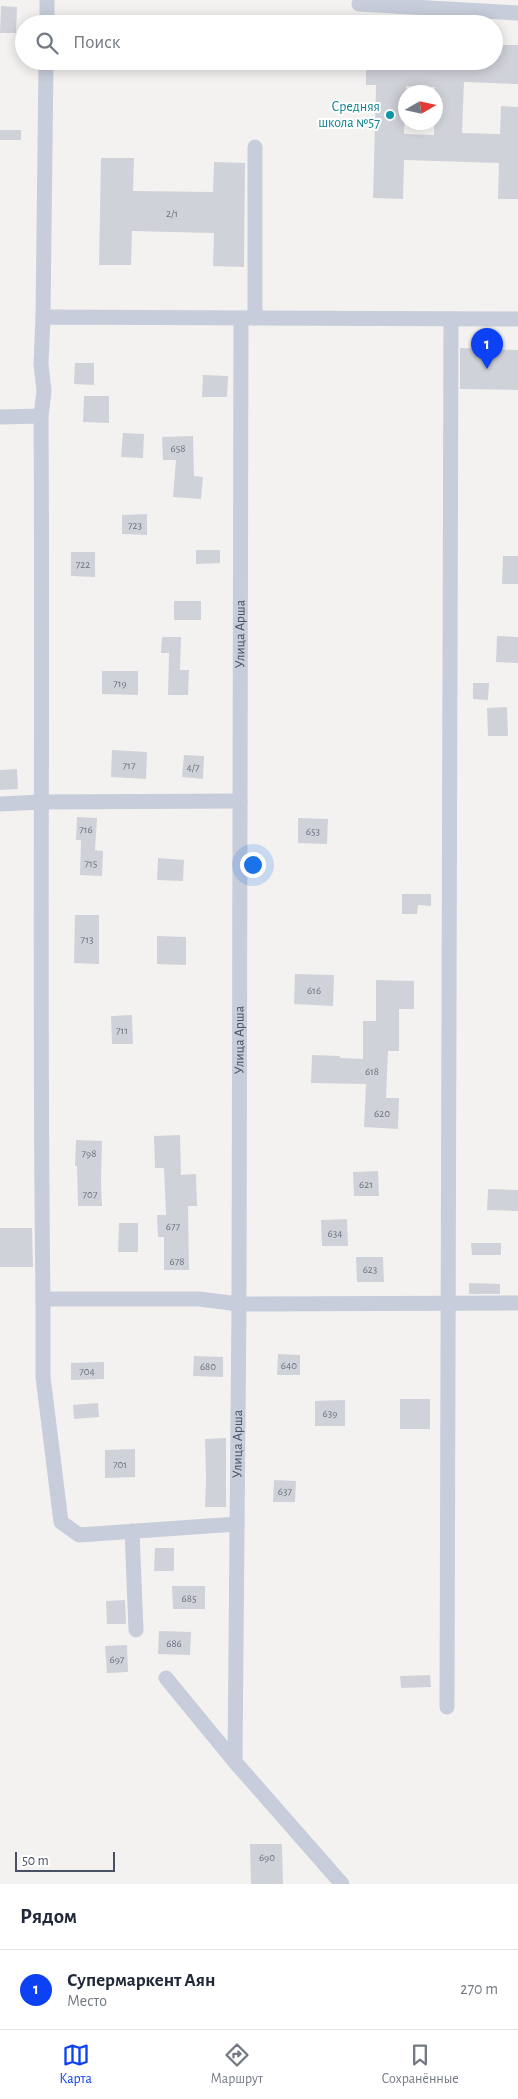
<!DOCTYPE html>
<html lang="ru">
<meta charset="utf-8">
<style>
:root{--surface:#fff;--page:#f2f2f3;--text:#1f2937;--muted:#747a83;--line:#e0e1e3;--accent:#0c42f3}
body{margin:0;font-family:"Alegreya Sans",sans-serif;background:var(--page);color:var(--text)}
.compass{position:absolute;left:398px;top:85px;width:45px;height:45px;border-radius:50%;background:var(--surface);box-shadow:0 2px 12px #0003;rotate:81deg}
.scale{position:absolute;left:15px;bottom:12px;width:100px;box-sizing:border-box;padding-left:5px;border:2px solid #485061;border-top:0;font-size:14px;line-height:18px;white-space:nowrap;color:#485061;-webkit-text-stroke:4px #fff;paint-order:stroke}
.you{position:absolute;left:252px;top:864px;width:18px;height:18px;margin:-12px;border:4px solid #fff;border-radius:50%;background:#1a73e8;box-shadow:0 0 0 8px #1a73e833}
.badge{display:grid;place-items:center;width:32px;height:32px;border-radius:50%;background:var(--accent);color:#fff;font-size:16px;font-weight:700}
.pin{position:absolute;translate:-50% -41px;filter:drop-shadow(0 1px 2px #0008)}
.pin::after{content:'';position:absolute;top:26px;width:18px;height:15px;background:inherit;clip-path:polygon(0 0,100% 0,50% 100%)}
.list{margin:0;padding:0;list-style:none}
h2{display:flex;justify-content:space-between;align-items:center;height:65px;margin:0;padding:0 20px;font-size:21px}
h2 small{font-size:16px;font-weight:400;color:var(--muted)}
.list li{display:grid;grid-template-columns:32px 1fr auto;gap:15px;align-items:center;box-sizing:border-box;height:80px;padding:0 20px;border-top:1px solid var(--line)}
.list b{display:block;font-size:19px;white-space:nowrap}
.list p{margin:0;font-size:16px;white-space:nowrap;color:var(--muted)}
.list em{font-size:16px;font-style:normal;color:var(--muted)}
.icon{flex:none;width:28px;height:28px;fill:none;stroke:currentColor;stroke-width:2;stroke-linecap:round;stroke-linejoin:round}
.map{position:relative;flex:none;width:518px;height:1884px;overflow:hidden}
.search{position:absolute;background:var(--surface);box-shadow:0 2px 12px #0003;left:15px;right:15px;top:15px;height:55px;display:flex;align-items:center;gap:12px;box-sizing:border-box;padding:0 18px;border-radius:28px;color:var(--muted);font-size:19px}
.sheet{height:145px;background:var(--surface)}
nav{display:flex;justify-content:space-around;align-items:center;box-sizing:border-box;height:70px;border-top:1px solid var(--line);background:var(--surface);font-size:14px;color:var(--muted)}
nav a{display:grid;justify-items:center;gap:2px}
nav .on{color:var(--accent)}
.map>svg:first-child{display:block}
</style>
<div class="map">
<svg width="518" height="1884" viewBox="0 0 518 1884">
<rect width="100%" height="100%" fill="#f4f2f1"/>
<!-- building -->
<path fill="#d0d2d9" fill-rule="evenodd" d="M 1,6 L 17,7 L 16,33 L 0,33 Z
M 494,45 L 518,45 L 518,84 L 464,82 L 462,133 L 500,134 L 501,106 L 518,107 L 518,199 L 498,199 L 499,163 L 404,160 L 403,199 L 373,198 L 376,85 L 366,85 L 366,61 L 494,61 ZM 406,86 L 435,87 L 434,135 L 404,134 Z
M 0,130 L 21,130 L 21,140 L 0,140 Z
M 101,158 L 134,158 L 133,191 L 213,192 L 214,162 L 245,163 L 244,267 L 213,266 L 214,233 L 132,231 L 131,265 L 99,265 Z
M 460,348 L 518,350 L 518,390 L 460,389 Z
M 75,363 L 94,363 L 94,385 L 74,384 Z
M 203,375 L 228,376 L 227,397 L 202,397 Z
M 84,396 L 109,396 L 109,423 L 83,422 Z
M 123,433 L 144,434 L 143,458 L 121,457 Z
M 193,436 L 194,476 L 203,477 L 201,499 L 173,497 L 176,460 L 163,460 L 162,437 Z
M 147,514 L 147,535 L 122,534 L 122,515 Z
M 196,550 L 220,550 L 220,563 L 196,564 Z
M 71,552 L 95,552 L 95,577 L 71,576 Z
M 503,556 L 518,556 L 518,584 L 502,584 Z
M 174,601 L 201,601 L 201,620 L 174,620 Z
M 497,636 L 518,637 L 518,663 L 496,662 Z
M 162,637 L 181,637 L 180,670 L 189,670 L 188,695 L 168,695 L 169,653 L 161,653 Z
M 102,671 L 138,671 L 138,695 L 102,694 Z
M 473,683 L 489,683 L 488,700 L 473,699 Z
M 507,707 L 508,736 L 488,736 L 487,708 Z
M 112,750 L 147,752 L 146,779 L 111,777 Z
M 184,755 L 204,756 L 203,779 L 182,777 Z
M 17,769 L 18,789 L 0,790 L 0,770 Z
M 77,817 L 97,818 L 95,850 L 103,851 L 102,876 L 80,875 L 81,840 L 76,840 Z
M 298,818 L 328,819 L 327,844 L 298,843 Z
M 158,858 L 184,860 L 183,881 L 157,880 Z
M 402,894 L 431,894 L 431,906 L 418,905 L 417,914 L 402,914 Z
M 75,915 L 99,915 L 99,964 L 74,963 Z
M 157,936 L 186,937 L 186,965 L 157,964 Z
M 295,974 L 334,975 L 333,1006 L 294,1004 Z
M 376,980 L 414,981 L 414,1009 L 399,1009 L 399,1051 L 388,1051 L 386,1098 L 399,1098 L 398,1129 L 364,1127 L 366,1084 L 311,1083 L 312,1055 L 340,1056 L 340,1058 L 363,1059 L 363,1021 L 376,1021 Z
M 132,1015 L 133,1044 L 112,1044 L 111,1016 Z
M 180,1135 L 181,1175 L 196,1174 L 197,1206 L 188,1206 L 189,1270 L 164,1270 L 164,1237 L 158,1237 L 157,1215 L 166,1215 L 164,1168 L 155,1168 L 154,1136 Z
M 76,1140 L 102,1141 L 101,1182 L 102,1206 L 78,1206 L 77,1166 L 75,1166 Z
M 378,1171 L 379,1196 L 354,1196 L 353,1172 Z
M 488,1189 L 518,1190 L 518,1211 L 487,1210 Z
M 347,1219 L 348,1246 L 322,1246 L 321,1220 Z
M 119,1223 L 138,1223 L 138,1252 L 118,1252 Z
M 0,1228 L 32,1228 L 33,1267 L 0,1267 Z
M 471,1243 L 501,1243 L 501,1255 L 472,1255 Z
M 356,1257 L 383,1257 L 384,1282 L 357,1282 Z
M 469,1283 L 500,1284 L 500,1294 L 469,1294 Z
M 278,1354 L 300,1355 L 300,1375 L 277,1375 Z
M 194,1356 L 223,1357 L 223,1377 L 193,1376 Z
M 104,1362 L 104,1379 L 71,1380 L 71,1363 Z
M 400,1399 L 430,1399 L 430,1429 L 400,1429 Z
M 345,1400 L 345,1426 L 315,1426 L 315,1401 Z
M 98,1403 L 99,1417 L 74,1419 L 73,1405 Z
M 226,1438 L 226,1507 L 205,1507 L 206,1478 L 205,1439 Z
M 135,1449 L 135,1477 L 105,1478 L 105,1450 Z
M 274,1480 L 296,1481 L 295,1502 L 273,1502 Z
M 155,1548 L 174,1548 L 174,1571 L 154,1571 Z
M 172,1586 L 205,1586 L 205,1609 L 173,1609 Z
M 125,1600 L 126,1624 L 107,1624 L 106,1601 Z
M 159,1631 L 191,1632 L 190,1655 L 158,1654 Z
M 127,1645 L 128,1672 L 107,1673 L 105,1646 Z
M 430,1675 L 431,1687 L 401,1688 L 400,1676 Z
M 250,1844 L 282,1844 L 283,1884 L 251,1884 Z"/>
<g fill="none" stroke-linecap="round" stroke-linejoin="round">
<!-- minor -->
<g stroke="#c7cdda" stroke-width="15">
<path d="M 359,4 L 518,13"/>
<path d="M 47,24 L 47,0"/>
<path d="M 255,147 L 255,318"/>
<path d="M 43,317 L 46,61"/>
<path d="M 518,319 L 43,317 L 41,364 L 44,391 L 41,416 C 43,710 39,1005 43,1299 L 199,1299 L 239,1304 L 518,1303"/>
<path d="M 0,417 L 41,416"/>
<path d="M 0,804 L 41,802 L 240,801"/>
<path d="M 43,1299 L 43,1377 L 61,1522 L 79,1535 L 237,1524"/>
<path d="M 132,1531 L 136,1630"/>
<path d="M 166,1678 L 235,1762 L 342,1884"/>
<path d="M 447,1707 L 451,319"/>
<path id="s1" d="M 235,1762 L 239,1304 L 241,318"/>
</g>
</g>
<!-- markers -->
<circle fill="#0f9aa8" stroke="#fff" stroke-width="2" cx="390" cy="115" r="5"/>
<g text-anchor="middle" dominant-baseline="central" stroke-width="4" stroke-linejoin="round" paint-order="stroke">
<!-- number labels -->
<g font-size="11" fill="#6a707f">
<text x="172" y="213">2/1</text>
<text x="178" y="448">658</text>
<text x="135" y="525">723</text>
<text x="83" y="564">722</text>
<text x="120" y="683">719</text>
<text x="129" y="765">717</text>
<text x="193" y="767">4/7</text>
<text x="86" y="829">716</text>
<text x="313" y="831">653</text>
<text x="91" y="863">715</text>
<text x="87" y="939">713</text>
<text x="314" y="990">616</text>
<text x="122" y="1030">711</text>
<text x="372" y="1071">618</text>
<text x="382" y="1113">620</text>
<text x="89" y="1153">798</text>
<text x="366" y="1184">621</text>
<text x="90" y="1194">707</text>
<text x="173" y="1226">677</text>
<text x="335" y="1233">634</text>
<text x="177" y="1261">678</text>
<text x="370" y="1269">623</text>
<text x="289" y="1365">640</text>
<text x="208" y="1366">680</text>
<text x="87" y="1371">704</text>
<text x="330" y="1413">639</text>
<text x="120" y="1464">701</text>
<text x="285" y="1491">637</text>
<text x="189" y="1598">685</text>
<text x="174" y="1643">686</text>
<text x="117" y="1659">697</text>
<text x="267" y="1857">690</text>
</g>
<!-- culture labels -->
<g font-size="14" fill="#0d838f" stroke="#fff" text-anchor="end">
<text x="380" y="107">Средняя<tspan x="380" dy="16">школа №57</tspan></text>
</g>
<!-- street labels -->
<g font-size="14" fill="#485061" stroke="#fff">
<text stroke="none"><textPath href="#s1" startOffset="1128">Улица Арша</textPath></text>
<text stroke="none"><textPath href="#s1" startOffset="722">Улица Арша</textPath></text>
<text stroke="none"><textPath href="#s1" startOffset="318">Улица Арша</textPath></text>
</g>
</g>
</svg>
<svg class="compass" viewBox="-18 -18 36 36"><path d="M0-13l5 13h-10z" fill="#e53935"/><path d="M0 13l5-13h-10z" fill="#747a83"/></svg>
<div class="scale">50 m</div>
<div class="you"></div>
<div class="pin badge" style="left:487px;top:369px">1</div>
<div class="search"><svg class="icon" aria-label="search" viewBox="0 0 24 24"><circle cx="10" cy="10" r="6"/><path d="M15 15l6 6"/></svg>Поиск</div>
</div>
<section class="sheet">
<h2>Рядом<small></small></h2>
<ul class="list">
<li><span class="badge">1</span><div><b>Супермаркент Аян</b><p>Место</p></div><em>270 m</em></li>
</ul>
</section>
<nav>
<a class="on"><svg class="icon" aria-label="map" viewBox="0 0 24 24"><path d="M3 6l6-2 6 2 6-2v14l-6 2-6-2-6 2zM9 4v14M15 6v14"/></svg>Карта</a>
<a><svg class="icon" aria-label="directions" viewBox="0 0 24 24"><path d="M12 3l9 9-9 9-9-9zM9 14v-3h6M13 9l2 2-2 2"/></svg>Маршрут</a>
<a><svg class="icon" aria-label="saved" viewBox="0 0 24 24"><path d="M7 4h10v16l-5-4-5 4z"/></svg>Сохранённые</a>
</nav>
